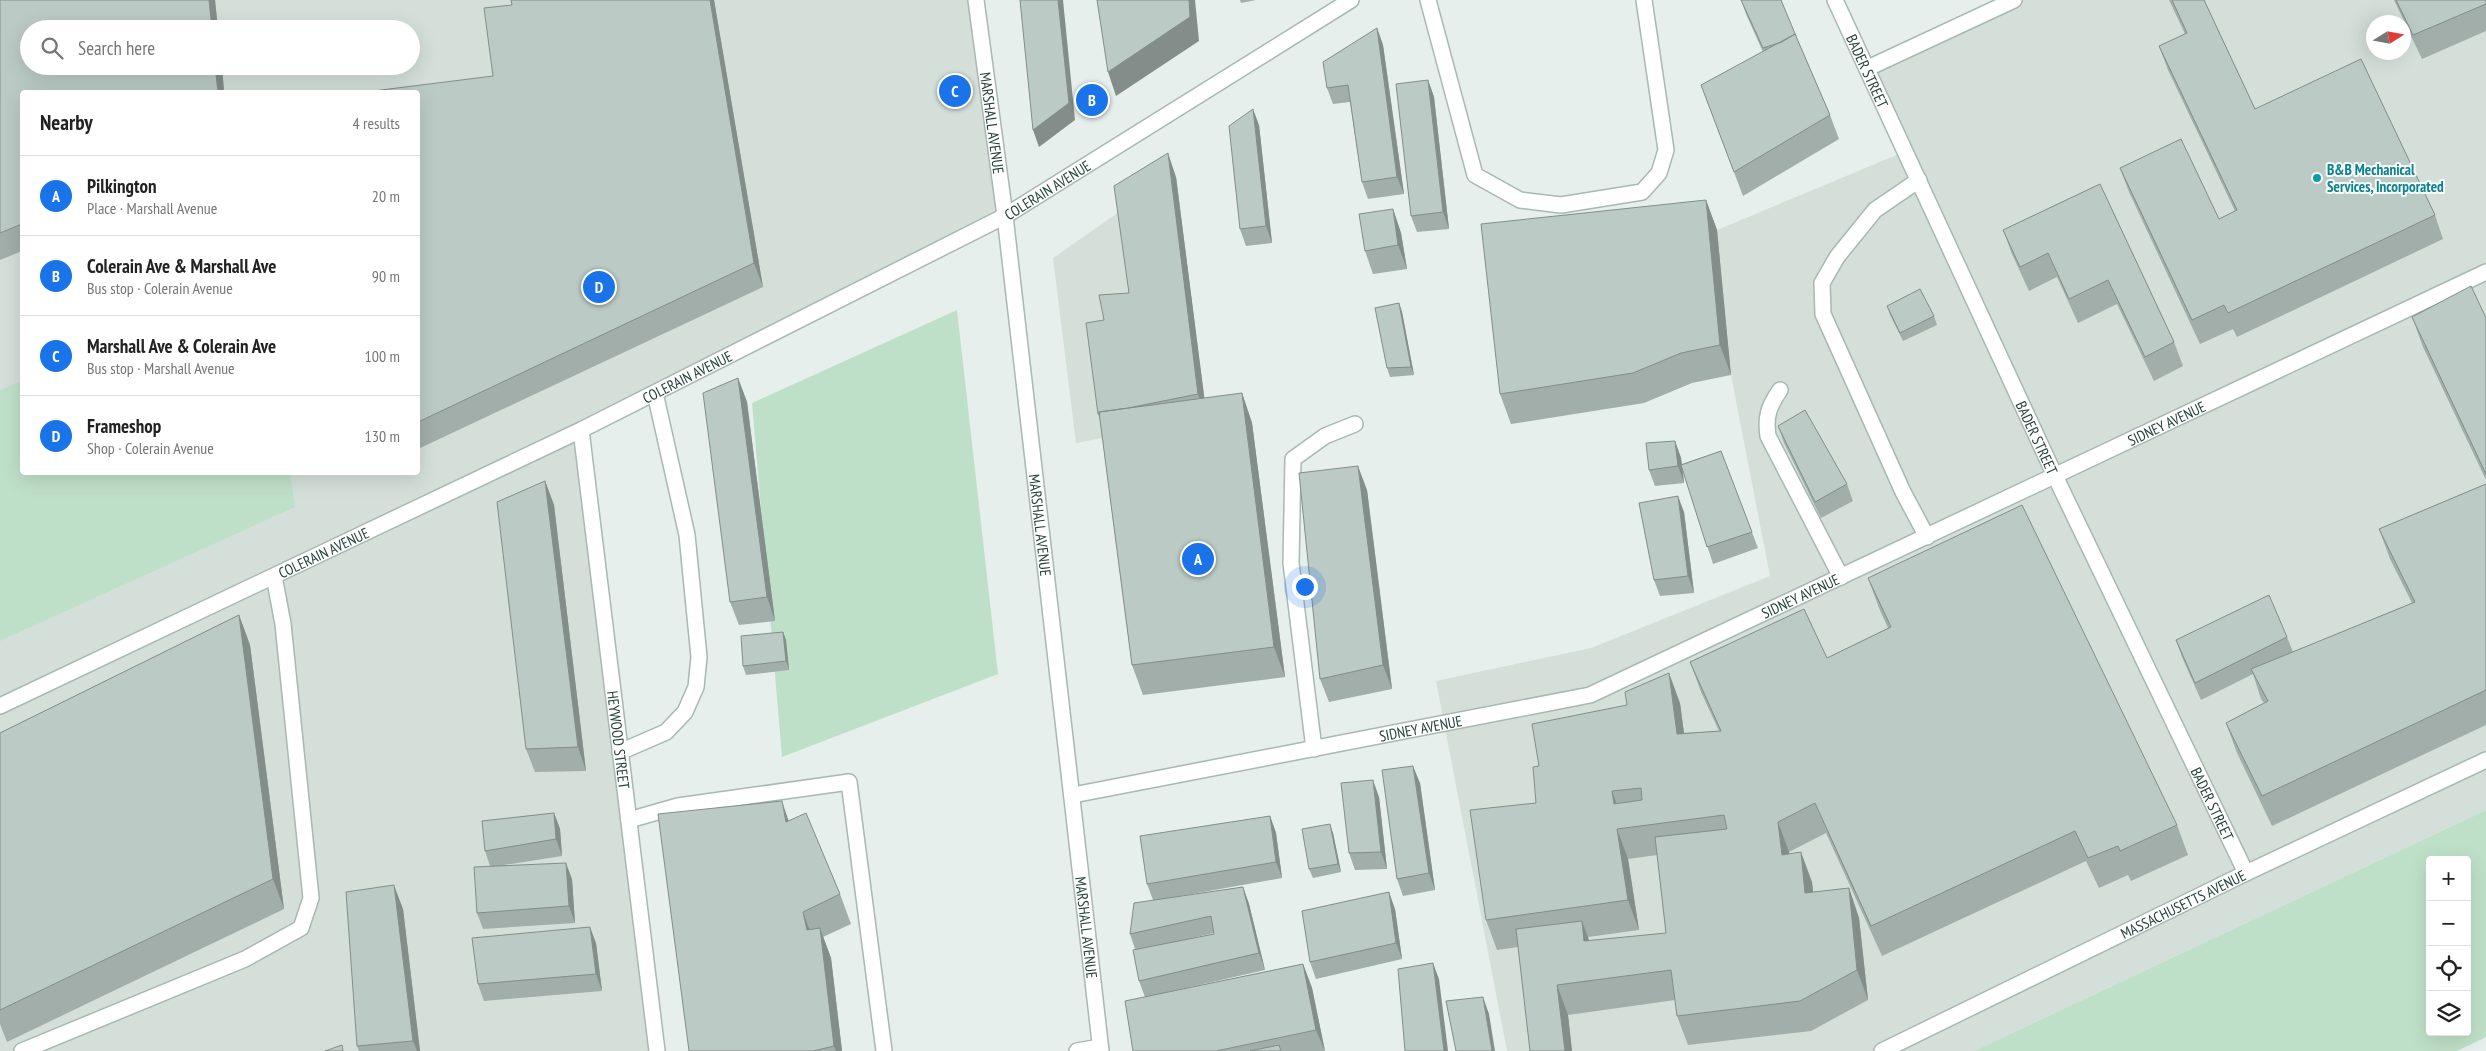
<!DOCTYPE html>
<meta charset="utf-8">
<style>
:root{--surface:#fff;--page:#f2f2f2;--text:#222;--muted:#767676;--line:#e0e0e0;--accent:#1a73e8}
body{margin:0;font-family:"PT Sans Narrow",sans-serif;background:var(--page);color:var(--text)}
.controls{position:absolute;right:15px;bottom:15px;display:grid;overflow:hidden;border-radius:5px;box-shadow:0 5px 20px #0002}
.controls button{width:45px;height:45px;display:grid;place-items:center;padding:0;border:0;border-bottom:1px solid var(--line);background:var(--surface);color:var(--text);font:25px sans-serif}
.compass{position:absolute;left:2366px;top:15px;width:45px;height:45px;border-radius:50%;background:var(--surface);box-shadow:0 5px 20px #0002;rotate:79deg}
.you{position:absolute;left:1304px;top:586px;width:18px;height:18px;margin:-12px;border:4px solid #fff;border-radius:50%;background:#1a73e8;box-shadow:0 0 0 8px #1a73e833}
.badge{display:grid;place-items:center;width:32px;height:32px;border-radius:50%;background:var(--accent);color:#fff;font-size:16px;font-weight:700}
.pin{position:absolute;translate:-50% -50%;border:2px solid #fff;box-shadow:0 1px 5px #0006}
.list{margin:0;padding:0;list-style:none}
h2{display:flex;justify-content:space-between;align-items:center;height:65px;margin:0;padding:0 20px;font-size:21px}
h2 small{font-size:16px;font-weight:400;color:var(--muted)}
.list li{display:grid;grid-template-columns:32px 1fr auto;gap:15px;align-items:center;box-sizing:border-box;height:80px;padding:0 20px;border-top:1px solid var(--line)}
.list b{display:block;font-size:19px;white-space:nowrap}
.list p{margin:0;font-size:16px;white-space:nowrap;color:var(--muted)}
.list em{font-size:16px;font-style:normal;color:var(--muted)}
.icon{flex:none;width:28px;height:28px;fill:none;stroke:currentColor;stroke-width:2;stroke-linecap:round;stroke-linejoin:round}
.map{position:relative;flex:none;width:2486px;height:1051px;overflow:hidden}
.search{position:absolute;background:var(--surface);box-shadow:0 5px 20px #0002;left:20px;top:20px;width:400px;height:55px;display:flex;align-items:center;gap:12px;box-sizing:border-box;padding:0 18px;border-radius:28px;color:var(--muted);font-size:19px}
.panel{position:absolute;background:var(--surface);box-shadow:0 5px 20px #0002;left:20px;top:90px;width:400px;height:385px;border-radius:5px}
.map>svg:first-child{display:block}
</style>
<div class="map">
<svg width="2486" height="1051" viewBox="0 0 2486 1051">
<rect width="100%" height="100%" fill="#e6efeb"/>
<!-- built -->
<path fill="#d4dfda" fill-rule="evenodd" d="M 0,0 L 976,0 L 1005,216 L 581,431 L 657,1051 L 0,1051 ZM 29,29 L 411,29 L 411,66 L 29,66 ZM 22,92 L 418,92 L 418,472 L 22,472 Z
M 2014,0 L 2486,0 L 2486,810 L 1974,1051 L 1507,1051 L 1436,681 L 1591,648 L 1770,576 L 1731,375 L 1717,230 L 1906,151 L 1868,68 ZM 2374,22 L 2404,22 L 2404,52 L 2374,52 Z
M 1176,177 L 1207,418 L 1076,443 L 1053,258 L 1122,210 Z"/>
<!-- green -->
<path fill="#bfe0c8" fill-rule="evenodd" d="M 957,310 L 998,674 L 782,757 L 752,403 Z
M 22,381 L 22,472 L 290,473 L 295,507 L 0,641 L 0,390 Z
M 2486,810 L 2486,1037 L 2457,1051 L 1974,1051 ZM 2430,860 L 2467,860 L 2467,1032 L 2430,1032 Z"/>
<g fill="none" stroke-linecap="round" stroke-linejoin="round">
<defs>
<g id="minor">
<path id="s1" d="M 976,0 L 1005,216 L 1101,1051"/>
<path d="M 1428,0 L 1475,175 L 1520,200 L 1561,205 L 1642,192 L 1659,173 L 1666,150 L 1644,0"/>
<path id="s2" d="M 1835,0 L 2055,476 L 2246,873"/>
<path d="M 1868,68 L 2014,0"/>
<path d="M 1919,180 L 1875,210 L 1837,257 L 1822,283 L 1823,314 L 1903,492 L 1927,537"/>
<path d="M 1780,390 C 1769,406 1765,416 1768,436 L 1841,577"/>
<path id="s3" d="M 581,430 L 657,1051"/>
<path id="s4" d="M 0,706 L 581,430 L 1005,216 L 1351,0"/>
<path d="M 1314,749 L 1291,563 L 1293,459 L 1325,436 L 1355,424"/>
<path d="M 620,752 L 666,732 L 685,712 L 696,687 L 699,657 L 687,535 L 655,393"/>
<path id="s5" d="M 1073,795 L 1590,695 L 2486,272"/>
<path d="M 629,820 L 678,806 L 849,782 L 884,1051"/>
<path d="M 22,1051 L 245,959 L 301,928 L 311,898 L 283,624 L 274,576"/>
<path d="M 1077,1051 L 1100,1047"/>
<path id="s6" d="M 1882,1051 L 2246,873 L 2486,760"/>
</g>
</defs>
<!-- minor casing -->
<use href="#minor" stroke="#a8b8b2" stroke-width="18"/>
<!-- minor -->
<use href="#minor" stroke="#fff" stroke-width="15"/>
</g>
<!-- wall -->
<path fill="#a1aea9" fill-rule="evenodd" d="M 0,0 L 215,0 L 218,29 L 29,29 L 222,66 L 224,92 L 22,92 L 22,251 L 0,260 Z
M 511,0 L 714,0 L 763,287 L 418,449 L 418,92 L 493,76 L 512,5 Z
M 1240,0 L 1256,0 L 1241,3 Z
M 1741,0 L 1796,36 L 1830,115 L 1839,139 L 1743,196 L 1701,85 L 1763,52 L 1746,14 Z
M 2169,0 L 2204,0 L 2255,109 L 2435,215 L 2443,239 L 2237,337 L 2233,329 L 2200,344 L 2129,192 L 2120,168 L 2219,219 L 2235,211 L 2168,70 L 2159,46 L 2185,34 Z
M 2394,0 L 2486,0 L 2486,31 L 2422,59 Z
M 1377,28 L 1383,45 L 1404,194 L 1368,199 L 1362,182 L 1350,102 L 1333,104 L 1327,88 Z
M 1428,80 L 1434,97 L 1449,229 L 1417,232 L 1411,216 Z
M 1259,125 L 1272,243 L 1246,246 L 1240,229 Z
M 1176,177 L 1204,398 L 1242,393 L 1252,423 L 1285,677 L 1143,695 L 1132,665 L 1100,420 L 1098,414 L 1104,320 L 1129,293 Z
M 2100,184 L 2174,342 L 2183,366 L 2154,381 L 2117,304 L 2078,323 L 2057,277 L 2029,291 L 2012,254 L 2003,230 Z
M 1706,200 L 1717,230 L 1731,375 L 1692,383 L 1644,403 L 1511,424 L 1500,394 Z
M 1393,209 L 1401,233 L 1407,269 L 1373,274 L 1365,251 Z
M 1399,303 L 1402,312 L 1414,375 L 1390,377 L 1387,368 Z
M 1887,306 L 1934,316 L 1937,325 L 1903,341 L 1890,315 Z
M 2412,317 L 2486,318 L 2486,480 L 2423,347 Z
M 738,378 L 747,402 L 775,621 L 739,625 L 730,602 Z
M 1778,426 L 1847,484 L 1853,501 L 1821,518 L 1784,443 Z
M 1675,441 L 1681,458 L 1682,464 L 1721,451 L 1758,548 L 1713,564 L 1683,471 L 1684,483 L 1655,486 L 1649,470 Z
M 545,481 L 554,505 L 586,771 L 535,772 L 526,749 Z
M 2486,484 L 2486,725 L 2272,826 L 2237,753 L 2226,723 L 2264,703 L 2261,699 L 2253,674 L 2201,700 L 2182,657 L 2176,640 L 2287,637 L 2293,652 L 2412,603 L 2390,559 L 2379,529 Z
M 1367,490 L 1392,689 L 1329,702 L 1320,679 Z
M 1684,512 L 1694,593 L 1660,596 L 1654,580 Z
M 1868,578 L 2177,825 L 2188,855 L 2131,881 L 2128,875 L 2099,888 L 2086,861 L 1882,956 L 1826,833 L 1789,852 L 1789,854 L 1812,882 L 1813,892 L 1849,888 L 1859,918 L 1868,1000 L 1811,1031 L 1688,1045 L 1677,1016 L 1675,1000 L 1568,1015 L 1572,1051 L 1530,1051 L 1518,947 L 1497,950 L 1486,920 L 1536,803 L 1539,766 L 1627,705 L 1680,703 L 1684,733 L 1719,731 L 1701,692 L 1690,662 L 1827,658 L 1888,628 L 1879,608 ZM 1657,855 L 1666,933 L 1589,941 L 1588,937 L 1639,930 L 1628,859 Z
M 239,615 L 250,645 L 284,909 L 7,1042 L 0,1024 L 0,733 Z
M 783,632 L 786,640 L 789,670 L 746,675 L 743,666 Z
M 1420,783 L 1435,890 L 1403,896 L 1397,879 Z
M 1379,797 L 1387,869 L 1355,870 L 1349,853 Z
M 554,813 L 560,829 L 562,856 L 504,865 L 572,879 L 575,923 L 483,929 L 477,913 L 490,866 L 485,851 Z
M 1270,816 L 1276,833 L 1282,878 L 1175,897 L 1243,887 L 1249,904 L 1265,970 L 1177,990 L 1303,964 L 1312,988 L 1325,1051 L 1133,1051 L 1145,997 L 1139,981 L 1135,949 L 1130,934 L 1153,900 L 1147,884 ZM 1214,933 L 1214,934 L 1183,940 Z
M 789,821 L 840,894 L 851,924 L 823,937 L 831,958 L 842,1051 L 689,1051 Z
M 1333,833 L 1341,872 L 1313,878 L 1309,869 Z
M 403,909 L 420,1051 L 359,1051 L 357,1046 Z
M 1395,909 L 1402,959 L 1316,979 L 1310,962 Z
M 596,943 L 602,991 L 484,1001 L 478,984 Z"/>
<!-- shaded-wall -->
<path fill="#838d89" d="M 209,0 L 215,0 L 218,29 L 212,29 Z
M 710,0 L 714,0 L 763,287 L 754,263 Z
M 1058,0 L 1063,0 L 1075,120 L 1039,147 L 1033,130 Z
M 1189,0 L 1195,0 L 1199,41 L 1116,96 L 1108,72 Z
M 1377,28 L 1383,45 L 1404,194 L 1397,177 Z
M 215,66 L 222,66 L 224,92 L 218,92 Z
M 1428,80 L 1434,97 L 1449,229 L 1443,212 Z
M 1253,109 L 1259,125 L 1272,243 L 1266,226 Z
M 1168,153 L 1176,177 L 1207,418 L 1198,394 Z
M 1706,200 L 1717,230 L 1731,375 L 1720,345 Z
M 1393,209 L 1401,233 L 1407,269 L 1398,245 Z
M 1399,303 L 1402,312 L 1414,375 L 1411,367 Z
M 738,378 L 747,402 L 775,621 L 767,597 Z
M 1242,393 L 1252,423 L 1285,677 L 1274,647 Z
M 1675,441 L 1681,458 L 1684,483 L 1678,466 Z
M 1358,466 L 1367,490 L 1392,689 L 1383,665 Z
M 545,481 L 554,505 L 586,771 L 578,747 Z
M 1678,496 L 1684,512 L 1694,593 L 1688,576 Z
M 239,615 L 250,645 L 284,909 L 273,879 Z
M 783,632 L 786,640 L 789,670 L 786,661 Z
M 1669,673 L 1680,703 L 1688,764 L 1677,734 Z
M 1413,766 L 1420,783 L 1435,890 L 1429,873 Z
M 1373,780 L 1379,797 L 1387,869 L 1381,852 Z
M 1612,791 L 1623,821 L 1614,804 Z
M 782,801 L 792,831 L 786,822 Z
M 554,813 L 560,829 L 562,856 L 556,839 Z
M 1270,816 L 1276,833 L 1282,878 L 1276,862 Z
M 1778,822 L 1789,852 L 1793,885 L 1782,855 Z
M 1330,824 L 1333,833 L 1341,872 L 1338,864 Z
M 1617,829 L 1628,859 L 1639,930 L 1628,900 Z
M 1801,852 L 1812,882 L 1816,923 L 1805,893 Z
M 566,863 L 572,879 L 575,923 L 569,906 Z
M 394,885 L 403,909 L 420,1051 L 417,1051 L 413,1041 Z
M 1243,887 L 1249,904 L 1265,970 L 1259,953 Z
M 1849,888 L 1859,918 L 1868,1000 L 1857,970 Z
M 1389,892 L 1395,909 L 1402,959 L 1396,943 Z
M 803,912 L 814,942 L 807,930 Z
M 1582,921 L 1593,951 L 1584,941 Z
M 590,927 L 596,943 L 602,991 L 596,974 Z
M 820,928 L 831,958 L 842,1051 L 836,1051 L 834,1046 Z
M 1433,963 L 1439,979 L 1448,1051 L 1444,1051 Z
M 1303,964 L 1312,988 L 1325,1051 L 1316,1030 Z
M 1557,985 L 1568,1015 L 1572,1051 L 1565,1051 Z
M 1483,997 L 1489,1014 L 1495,1051 L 1492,1051 Z"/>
<!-- building -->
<path fill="#bbcac4" stroke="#838d89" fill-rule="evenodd" d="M 0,0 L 209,0 L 212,29 L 29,29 L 29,66 L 215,66 L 218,92 L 22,92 L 22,224 L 0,233 Z
M 511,0 L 710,0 L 754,263 L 418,422 L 418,92 L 365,92 L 493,76 L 484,8 L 512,5 Z
M 1020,0 L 1058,0 L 1069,103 L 1033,130 Z
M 1097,0 L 1189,0 L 1190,17 L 1108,72 Z
M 1741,0 L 1781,0 L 1796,36 L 1795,34 L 1782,42 L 1763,48 Z
M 2172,0 L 2204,0 L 2255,109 L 2361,59 L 2435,215 L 2228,313 L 2224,305 L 2192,320 L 2120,168 L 2181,139 L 2219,219 L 2237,210 L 2159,46 L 2187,33 Z
M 2396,0 L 2486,0 L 2486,5 L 2486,4 L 2413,35 Z
M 1377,28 L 1397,177 L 1362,182 L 1348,85 L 1327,88 L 1323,62 Z
M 1795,34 L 1830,115 L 1734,172 L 1701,85 Z
M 1428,80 L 1443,212 L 1411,216 L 1396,84 Z
M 1253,109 L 1266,226 L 1240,229 L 1229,126 Z
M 1168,153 L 1198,394 L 1128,408 L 1099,412 L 1100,414 L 1098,414 L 1086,323 L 1104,320 L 1099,295 L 1129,293 L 1114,186 Z
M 2100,184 L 2174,342 L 2145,357 L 2108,280 L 2069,299 L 2048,253 L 2020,267 L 2003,230 Z
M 1706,200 L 1720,345 L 1681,353 L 1633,373 L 1500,394 L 1481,224 Z
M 1393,209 L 1398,245 L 1365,251 L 1359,214 Z
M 2471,286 L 2486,318 L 2486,474 L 2412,317 Z
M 1920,289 L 1934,316 L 1900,333 L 1887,306 Z
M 1399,303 L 1411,367 L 1387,368 L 1375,308 Z
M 738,378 L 767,597 L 730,602 L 703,393 Z
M 1242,393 L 1274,647 L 1132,665 L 1099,412 Z
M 1805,410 L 1847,484 L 1815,502 L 1778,426 Z
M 1675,441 L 1678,466 L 1649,470 L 1646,443 Z
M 1721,451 L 1752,532 L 1707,547 L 1681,465 Z
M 1358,466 L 1383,665 L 1320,679 L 1299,473 Z
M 545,481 L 578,747 L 526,749 L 497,502 Z
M 2486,484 L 2486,690 L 2262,796 L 2226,723 L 2268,701 L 2251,669 L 2415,602 L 2379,529 Z
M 1678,496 L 1688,576 L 1654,580 L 1639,503 Z
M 2022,505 L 2177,825 L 2120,851 L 2118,846 L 2088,858 L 2075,831 L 1871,926 L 1815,803 L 1778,822 L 1782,855 L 1801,852 L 1805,893 L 1849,888 L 1857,970 L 1800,1001 L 1677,1016 L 1671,970 L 1557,985 L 1565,1051 L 1530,1051 L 1516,929 L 1582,921 L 1584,941 L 1666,933 L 1655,837 L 1727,829 L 1724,815 L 1617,829 L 1628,900 L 1486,920 L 1470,810 L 1536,803 L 1533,767 L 1539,766 L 1532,724 L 1627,705 L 1625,692 L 1669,673 L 1677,734 L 1721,731 L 1690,662 L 1804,609 L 1827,658 L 1891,627 L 1868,578 ZM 1641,788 L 1642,800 L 1614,804 L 1612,791 Z
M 2269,595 L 2287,637 L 2195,683 L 2176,640 Z
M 239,615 L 273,879 L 0,1010 L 0,733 Z
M 783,632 L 786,661 L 743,666 L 741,636 Z
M 1413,766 L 1429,873 L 1397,879 L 1382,770 Z
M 1373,780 L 1381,852 L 1349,853 L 1341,783 Z
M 782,801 L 786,822 L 806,813 L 840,894 L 803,912 L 807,930 L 820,928 L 834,1046 L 813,1051 L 689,1051 L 658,814 Z
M 554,813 L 556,839 L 485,851 L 482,821 Z
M 1270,816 L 1276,862 L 1147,884 L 1140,836 Z
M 1330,824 L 1338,864 L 1309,869 L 1302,829 Z
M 566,863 L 569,906 L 477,913 L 474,867 Z
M 394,885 L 413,1041 L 357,1046 L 346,892 Z
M 1243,887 L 1259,953 L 1139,981 L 1133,950 L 1214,934 L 1211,916 L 1130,934 L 1134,903 Z
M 1389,892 L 1396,943 L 1310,962 L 1302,911 Z
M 590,927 L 596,974 L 478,984 L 472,938 Z
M 1433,963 L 1444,1051 L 1405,1051 L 1398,969 Z
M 1303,964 L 1316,1030 L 1216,1051 L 1133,1051 L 1125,1001 Z
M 1483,997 L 1492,1051 L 1456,1051 L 1446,1001 Z
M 342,1045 L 343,1051 L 325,1051 Z
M 1279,1045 L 1281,1051 L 1250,1051 Z"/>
<!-- markers -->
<circle fill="#0f9aa8" stroke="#f7fbf9" stroke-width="2" cx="2317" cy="178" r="5"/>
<g text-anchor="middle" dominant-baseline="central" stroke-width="4" stroke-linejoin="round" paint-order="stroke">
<!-- street labels -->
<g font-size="15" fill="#24423a" stroke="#f7fbf9">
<text stroke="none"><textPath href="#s2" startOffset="78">BADER STREET</textPath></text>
<text stroke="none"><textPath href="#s1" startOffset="124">MARSHALL AVENUE</textPath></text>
<text stroke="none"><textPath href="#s4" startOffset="1168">COLERAIN AVENUE</textPath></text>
<text stroke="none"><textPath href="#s4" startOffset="762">COLERAIN AVENUE</textPath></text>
<text stroke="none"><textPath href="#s5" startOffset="1164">SIDNEY AVENUE</textPath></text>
<text stroke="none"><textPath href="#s2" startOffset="482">BADER STREET</textPath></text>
<text stroke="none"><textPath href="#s1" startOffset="529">MARSHALL AVENUE</textPath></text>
<text stroke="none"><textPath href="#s4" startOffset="358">COLERAIN AVENUE</textPath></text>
<text stroke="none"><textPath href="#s5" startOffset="759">SIDNEY AVENUE</textPath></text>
<text stroke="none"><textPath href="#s5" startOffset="354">SIDNEY AVENUE</textPath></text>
<text stroke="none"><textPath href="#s3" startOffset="312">HEYWOOD STREET</textPath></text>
<text stroke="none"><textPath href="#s2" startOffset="888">BADER STREET</textPath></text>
<text stroke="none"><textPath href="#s6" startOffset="335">MASSACHUSETTS AVENUE</textPath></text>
<text stroke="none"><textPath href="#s1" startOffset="934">MARSHALL AVENUE</textPath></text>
</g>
<!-- culture labels -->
<g font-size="15" font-weight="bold" fill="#0d838f" stroke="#f7fbf9" text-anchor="start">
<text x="2327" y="169">B&amp;B Mechanical<tspan x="2327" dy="17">Services, Incorporated</tspan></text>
</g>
</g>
</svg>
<div class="controls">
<button>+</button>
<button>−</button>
<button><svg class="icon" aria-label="locate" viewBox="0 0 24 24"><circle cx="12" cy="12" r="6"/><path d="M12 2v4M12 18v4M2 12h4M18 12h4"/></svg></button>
<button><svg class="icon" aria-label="layers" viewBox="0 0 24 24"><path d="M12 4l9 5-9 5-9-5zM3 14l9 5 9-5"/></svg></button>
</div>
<svg class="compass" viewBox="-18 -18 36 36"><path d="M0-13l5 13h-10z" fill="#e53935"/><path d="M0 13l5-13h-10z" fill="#767676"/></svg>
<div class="you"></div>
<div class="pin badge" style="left:1198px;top:559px">A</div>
<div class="pin badge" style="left:1092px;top:100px">B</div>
<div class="pin badge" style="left:955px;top:91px">C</div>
<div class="pin badge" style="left:599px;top:287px">D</div>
<div class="search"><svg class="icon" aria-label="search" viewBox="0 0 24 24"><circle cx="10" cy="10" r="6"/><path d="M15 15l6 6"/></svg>Search here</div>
<section class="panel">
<h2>Nearby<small>4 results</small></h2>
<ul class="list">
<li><span class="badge">A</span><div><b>Pilkington</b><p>Place · Marshall Avenue</p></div><em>20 m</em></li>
<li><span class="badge">B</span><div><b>Colerain Ave &amp; Marshall Ave</b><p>Bus stop · Colerain Avenue</p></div><em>90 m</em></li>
<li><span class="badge">C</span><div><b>Marshall Ave &amp; Colerain Ave</b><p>Bus stop · Marshall Avenue</p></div><em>100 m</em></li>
<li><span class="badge">D</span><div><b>Frameshop</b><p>Shop · Colerain Avenue</p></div><em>130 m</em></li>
</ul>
</section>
</div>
